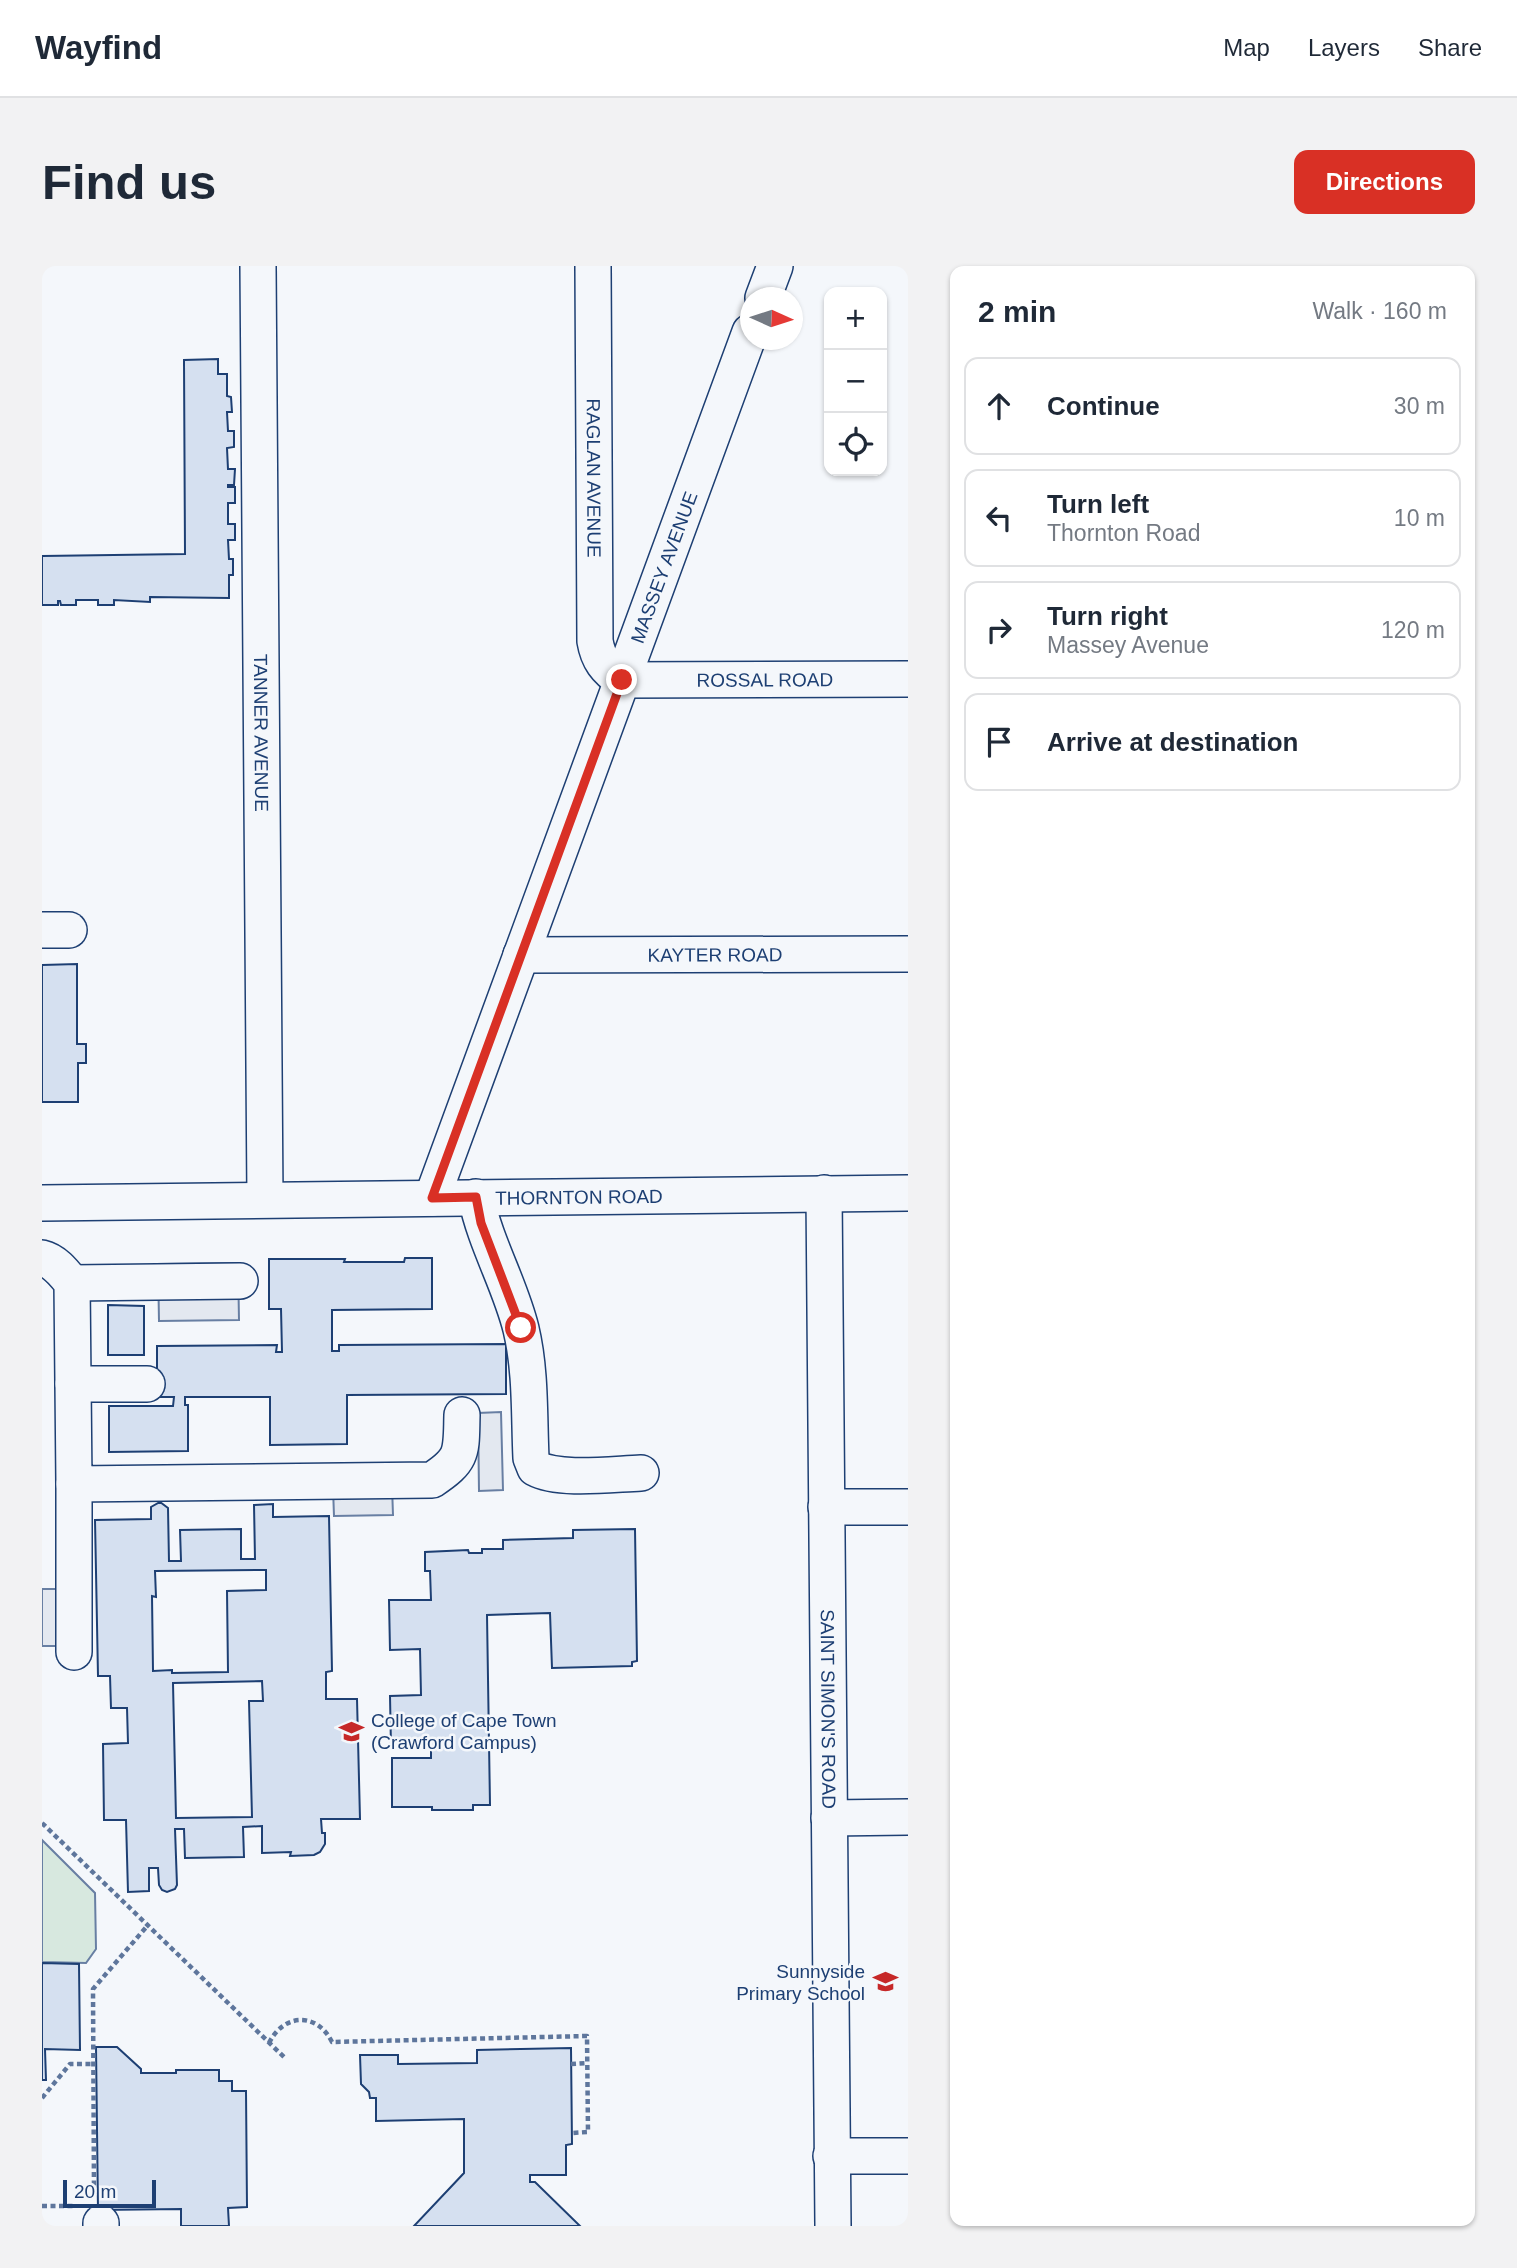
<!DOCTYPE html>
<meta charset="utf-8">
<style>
:root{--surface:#fff;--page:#f2f2f3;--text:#1f2937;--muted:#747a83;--line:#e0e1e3;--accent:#d93025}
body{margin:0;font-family:Arial,sans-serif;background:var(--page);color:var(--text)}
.controls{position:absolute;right:21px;top:21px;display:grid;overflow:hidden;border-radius:14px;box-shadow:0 2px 5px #0004}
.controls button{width:63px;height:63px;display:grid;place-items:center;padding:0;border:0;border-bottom:2px solid var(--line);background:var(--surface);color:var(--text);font:35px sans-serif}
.compass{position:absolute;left:698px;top:21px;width:63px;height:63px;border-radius:50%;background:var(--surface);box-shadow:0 2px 5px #0004;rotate:93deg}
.scale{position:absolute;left:21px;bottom:18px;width:93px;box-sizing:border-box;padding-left:7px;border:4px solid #1d3f73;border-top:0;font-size:19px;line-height:24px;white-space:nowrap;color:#1d3f73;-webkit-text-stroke:5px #f4f7fb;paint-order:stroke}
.stop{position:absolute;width:21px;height:21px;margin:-16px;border:5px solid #d93025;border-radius:50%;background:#fff}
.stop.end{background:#d93025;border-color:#fff;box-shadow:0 2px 7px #0008}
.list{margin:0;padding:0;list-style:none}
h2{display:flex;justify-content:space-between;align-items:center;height:91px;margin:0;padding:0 28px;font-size:30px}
h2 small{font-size:23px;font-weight:400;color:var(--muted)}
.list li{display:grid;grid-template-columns:46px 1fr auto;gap:21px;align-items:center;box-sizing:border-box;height:98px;margin:0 14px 14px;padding:0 14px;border:2px solid var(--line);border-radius:14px}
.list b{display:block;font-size:26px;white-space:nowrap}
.list p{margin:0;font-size:23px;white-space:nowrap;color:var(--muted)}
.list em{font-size:23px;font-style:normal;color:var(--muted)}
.icon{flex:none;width:38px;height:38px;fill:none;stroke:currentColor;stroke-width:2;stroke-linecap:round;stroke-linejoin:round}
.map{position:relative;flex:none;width:866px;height:1960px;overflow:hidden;border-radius:14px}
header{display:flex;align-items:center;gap:42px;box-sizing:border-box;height:98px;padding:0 35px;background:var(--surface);border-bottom:2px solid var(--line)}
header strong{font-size:33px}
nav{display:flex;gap:38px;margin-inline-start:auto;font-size:24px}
.intro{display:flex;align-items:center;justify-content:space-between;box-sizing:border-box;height:168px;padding:0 42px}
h1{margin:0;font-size:49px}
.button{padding:18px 32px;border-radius:14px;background:var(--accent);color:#fff;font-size:24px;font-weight:700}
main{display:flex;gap:42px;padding:0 42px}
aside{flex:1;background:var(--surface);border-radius:14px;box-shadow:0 2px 5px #0004}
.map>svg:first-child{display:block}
</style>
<header>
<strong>Wayfind</strong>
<nav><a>Map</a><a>Layers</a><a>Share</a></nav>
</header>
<div class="intro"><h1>Find us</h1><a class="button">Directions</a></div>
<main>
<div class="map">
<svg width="866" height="1960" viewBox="0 0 866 1960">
<rect width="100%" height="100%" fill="#f4f7fb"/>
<!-- green -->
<path fill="#d7e8df" stroke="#687fa3" stroke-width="2" d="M 0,1574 L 53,1627 L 54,1683 L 44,1697 L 0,1696 Z"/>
<!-- parking -->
<path fill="#e3e8f0" stroke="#687fa3" stroke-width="2" d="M 196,997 L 197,1054 L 117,1055 L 116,998 Z
M 459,1146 L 461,1224 L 437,1225 L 436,1147 Z
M 350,1220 L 351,1249 L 292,1250 L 291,1222 Z
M 0,1323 L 14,1323 L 15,1380 L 0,1380 Z"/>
<!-- building -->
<path fill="#d5e0f0" stroke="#1d3f73" stroke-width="2" fill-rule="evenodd" d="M 176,93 L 176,108 L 185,108 L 185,130 L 189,131 L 190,146 L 185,146 L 186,165 L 192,165 L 192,181 L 185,182 L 186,203 L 193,203 L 192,219 L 186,219 L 186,221 L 193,221 L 193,237 L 186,237 L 186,258 L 193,258 L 193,274 L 186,274 L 187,293 L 191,293 L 191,309 L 187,309 L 187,332 L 108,331 L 108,336 L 72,334 L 72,339 L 56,339 L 56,334 L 34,334 L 34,339 L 19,339 L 18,335 L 16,335 L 16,339 L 0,339 L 0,290 L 143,288 L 142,94 Z
M 35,698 L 35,778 L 44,778 L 44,797 L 36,797 L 36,836 L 0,836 L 0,699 Z
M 363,992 L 390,992 L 390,1043 L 290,1044 L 290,1085 L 297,1085 L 297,1079 L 464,1078 L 464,1128 L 305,1129 L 305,1178 L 228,1179 L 228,1131 L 143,1131 L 143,1139 L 146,1139 L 146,1185 L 67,1186 L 67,1140 L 131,1140 L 132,1131 L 115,1131 L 115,1080 L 235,1079 L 234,1086 L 240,1086 L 239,1043 L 227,1043 L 227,993 L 303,993 L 302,996 L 362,996 Z
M 66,1039 L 102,1040 L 102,1089 L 66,1089 Z
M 118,1236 L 126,1242 L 127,1295 L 139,1295 L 138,1264 L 199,1263 L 199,1293 L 213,1293 L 212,1239 L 231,1238 L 231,1251 L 287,1250 L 290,1405 L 284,1406 L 284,1433 L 315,1433 L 318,1553 L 279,1553 L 280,1567 L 283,1567 L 283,1578 L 278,1586 L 272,1589 L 248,1590 L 249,1586 L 220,1587 L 220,1560 L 201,1561 L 202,1591 L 143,1592 L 142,1563 L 133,1563 L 135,1619 L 133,1623 L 125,1626 L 120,1624 L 117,1619 L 116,1602 L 107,1602 L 107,1625 L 86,1626 L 84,1554 L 62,1554 L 61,1478 L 86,1477 L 85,1442 L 69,1442 L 68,1410 L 56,1410 L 53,1254 L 109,1253 L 109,1241 ZM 224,1304 L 224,1324 L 185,1325 L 186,1406 L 130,1407 L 130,1404 L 111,1405 L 110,1330 L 114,1331 L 113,1305 ZM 220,1415 L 221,1435 L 207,1435 L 210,1551 L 134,1552 L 131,1417 Z
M 593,1263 L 595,1395 L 590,1396 L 590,1400 L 510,1402 L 508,1347 L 445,1349 L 448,1539 L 431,1539 L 431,1544 L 390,1544 L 390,1541 L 350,1541 L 350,1492 L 389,1492 L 389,1480 L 349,1481 L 348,1430 L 379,1429 L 378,1383 L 348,1384 L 347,1334 L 389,1334 L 388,1305 L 383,1305 L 383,1286 L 426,1284 L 427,1287 L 440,1287 L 440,1283 L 461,1283 L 461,1274 L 531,1272 L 531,1264 Z
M 0,1697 L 37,1698 L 38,1784 L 3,1783 L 4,1814 L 0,1814 Z
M 54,1781 L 75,1781 L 99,1803 L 99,1807 L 134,1807 L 134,1804 L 177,1804 L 177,1815 L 190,1815 L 190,1825 L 204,1825 L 205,1941 L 186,1942 L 187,1960 L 139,1960 L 139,1943 L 56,1944 Z
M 529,1782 L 530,1878 L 524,1879 L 524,1909 L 488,1909 L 488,1916 L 493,1916 L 538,1960 L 372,1960 L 422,1907 L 422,1853 L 334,1855 L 334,1832 L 328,1832 L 327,1826 L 319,1818 L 318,1789 L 356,1789 L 356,1798 L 435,1797 L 435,1784 Z"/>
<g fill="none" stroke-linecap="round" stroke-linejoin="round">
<defs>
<g id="minor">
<path id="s1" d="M 216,0 L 223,933"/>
<path id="s2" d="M 551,0 L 553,375 C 556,393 564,404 580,414 L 866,413"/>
<path d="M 721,32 L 733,0"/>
<path d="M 0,664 L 27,664"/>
<path id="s3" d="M 479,689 L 866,688"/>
<path id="s4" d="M 782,927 L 791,1960"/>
<path d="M 434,931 C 443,977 468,1018 479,1063 C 489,1105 487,1150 489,1192 L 493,1202 C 517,1215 570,1208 599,1207"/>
<path id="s5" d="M 390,932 L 708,66"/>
<path id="s6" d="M 0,937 L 866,927"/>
<path d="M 0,992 C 13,995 22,1007 30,1017 L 32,1218 L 390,1214 C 422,1193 419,1186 420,1149"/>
<path d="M 30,1017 L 198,1015"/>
<path d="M 31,1118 L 105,1118"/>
<path d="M 784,1241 L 866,1241"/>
<path d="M 32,1386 L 32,1218"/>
<path d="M 787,1552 L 866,1551"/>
<path d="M 789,1890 L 866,1890"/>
<path d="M 59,1957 L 59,1960"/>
</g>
</defs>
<!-- minor casing -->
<use href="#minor" stroke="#1d3f73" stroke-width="38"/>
<!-- path -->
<path stroke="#5e769c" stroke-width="4.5" stroke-dasharray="5 3.5" stroke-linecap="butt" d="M 0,1557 L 243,1792
M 227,1777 C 242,1747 275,1746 290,1776 L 545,1770 L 546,1866 L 530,1867
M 529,1798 L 546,1797
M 0,1832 L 28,1798 L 51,1798
M 52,1928 L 51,1723 L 106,1659
M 0,1940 L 33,1940"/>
<!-- minor -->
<use href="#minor" stroke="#f4f7fb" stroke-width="35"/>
</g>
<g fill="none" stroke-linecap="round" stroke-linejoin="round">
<!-- route -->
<path stroke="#d93025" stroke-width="9" d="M 479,1062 L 439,957 L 434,931 L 390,932 L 580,414"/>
</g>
<!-- icons -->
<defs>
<symbol id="university-bare" viewBox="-9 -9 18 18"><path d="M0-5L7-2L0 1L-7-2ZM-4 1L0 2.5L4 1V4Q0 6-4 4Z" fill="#c62828" stroke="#f4f7fb" stroke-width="2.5" paint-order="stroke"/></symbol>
<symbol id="school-bare" viewBox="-9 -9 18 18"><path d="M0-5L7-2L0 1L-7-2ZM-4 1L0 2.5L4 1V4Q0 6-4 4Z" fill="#c62828" stroke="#f4f7fb" stroke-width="2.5" paint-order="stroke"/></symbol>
</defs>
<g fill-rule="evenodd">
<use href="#university-bare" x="292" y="1448" width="35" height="35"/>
<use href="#school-bare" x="826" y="1698" width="35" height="35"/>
</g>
<g text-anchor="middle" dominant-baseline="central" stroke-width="5" stroke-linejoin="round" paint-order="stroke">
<!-- street labels -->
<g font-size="19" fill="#1d3f73" stroke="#f4f7fb">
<text stroke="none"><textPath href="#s2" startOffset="212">RAGLAN AVENUE</textPath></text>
<text stroke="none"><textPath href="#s5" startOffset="672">MASSEY AVENUE</textPath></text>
<text stroke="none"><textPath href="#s2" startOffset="567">ROSSAL ROAD</textPath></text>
<text stroke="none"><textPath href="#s1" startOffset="467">TANNER AVENUE</textPath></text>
<text stroke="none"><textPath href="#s3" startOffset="194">KAYTER ROAD</textPath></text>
<text stroke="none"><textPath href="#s6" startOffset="537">THORNTON ROAD</textPath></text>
<text stroke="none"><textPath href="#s4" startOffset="516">SAINT SIMON'S ROAD</textPath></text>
</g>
<!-- poi labels -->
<g font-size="19" fill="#1d3f73" stroke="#f4f7fb" text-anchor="start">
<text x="329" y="1454">College of Cape Town<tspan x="329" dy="22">(Crawford Campus)</tspan></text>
<text x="823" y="1705" text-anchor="end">Sunnyside<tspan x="823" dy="22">Primary School</tspan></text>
</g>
</g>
</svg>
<div class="controls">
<button>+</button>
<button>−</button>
<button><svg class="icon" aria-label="locate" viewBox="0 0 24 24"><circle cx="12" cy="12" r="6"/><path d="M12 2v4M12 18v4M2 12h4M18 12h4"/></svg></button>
</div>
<svg class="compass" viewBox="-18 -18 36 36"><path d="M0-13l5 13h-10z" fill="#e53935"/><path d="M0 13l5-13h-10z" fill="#747a83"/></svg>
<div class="scale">20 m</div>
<div class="stop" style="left:479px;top:1062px"></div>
<div class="stop end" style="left:580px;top:414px"></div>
</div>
<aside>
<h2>2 min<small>Walk · 160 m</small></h2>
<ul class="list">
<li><svg class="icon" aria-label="ahead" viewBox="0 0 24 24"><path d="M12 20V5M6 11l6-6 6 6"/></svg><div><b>Continue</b></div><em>30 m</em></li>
<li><svg class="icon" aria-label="left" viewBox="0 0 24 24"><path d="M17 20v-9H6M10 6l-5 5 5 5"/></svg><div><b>Turn left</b><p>Thornton Road</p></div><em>10 m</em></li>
<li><svg class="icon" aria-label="right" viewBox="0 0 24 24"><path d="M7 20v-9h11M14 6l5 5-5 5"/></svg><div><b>Turn right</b><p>Massey Avenue</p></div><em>120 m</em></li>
<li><svg class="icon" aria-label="arrive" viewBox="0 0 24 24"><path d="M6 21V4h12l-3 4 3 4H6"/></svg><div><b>Arrive at destination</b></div></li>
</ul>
</aside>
</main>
